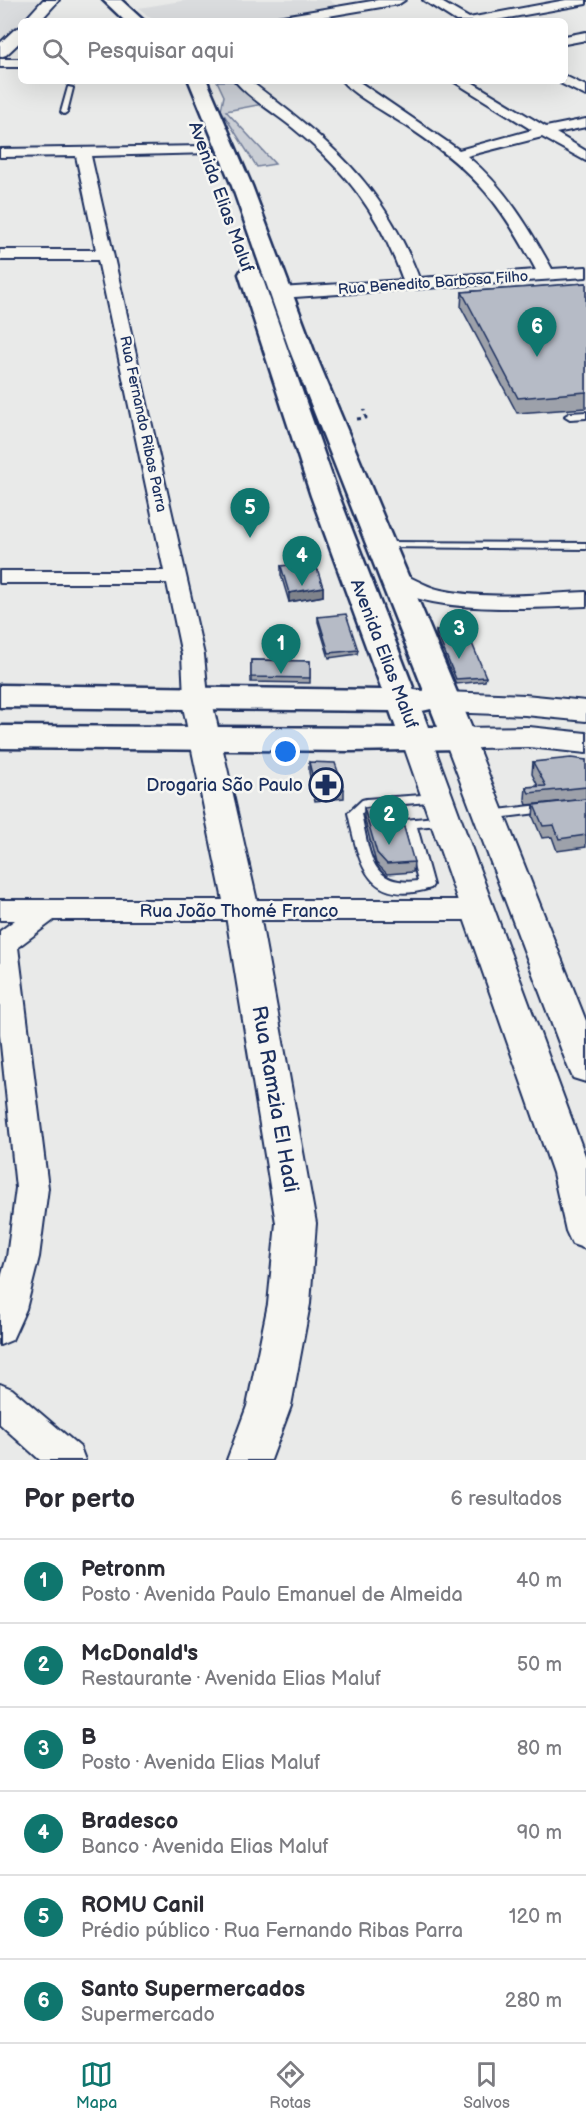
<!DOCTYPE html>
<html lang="pt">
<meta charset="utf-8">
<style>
:root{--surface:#fff;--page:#f7f7f7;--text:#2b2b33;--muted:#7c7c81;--line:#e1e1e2;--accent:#0f766e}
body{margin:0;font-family:"Balsamiq Sans",sans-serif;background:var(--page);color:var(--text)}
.you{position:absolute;left:286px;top:752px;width:21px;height:21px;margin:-15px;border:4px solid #fff;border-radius:50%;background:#1a73e8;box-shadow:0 0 0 9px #1a73e833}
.badge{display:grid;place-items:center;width:39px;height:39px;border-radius:50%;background:var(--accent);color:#fff;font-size:20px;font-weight:700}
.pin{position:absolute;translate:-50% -50px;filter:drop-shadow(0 2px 3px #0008)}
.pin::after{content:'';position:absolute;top:32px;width:21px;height:18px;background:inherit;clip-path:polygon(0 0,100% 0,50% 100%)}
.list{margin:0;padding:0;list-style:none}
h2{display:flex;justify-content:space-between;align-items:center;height:78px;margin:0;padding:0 24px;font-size:26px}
h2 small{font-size:20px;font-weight:400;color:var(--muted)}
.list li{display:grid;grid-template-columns:39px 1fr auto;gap:18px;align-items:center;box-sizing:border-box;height:84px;padding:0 24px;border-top:2px solid var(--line)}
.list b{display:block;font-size:22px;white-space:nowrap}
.list p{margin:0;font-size:20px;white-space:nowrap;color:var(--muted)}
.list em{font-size:20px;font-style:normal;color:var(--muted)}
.icon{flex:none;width:33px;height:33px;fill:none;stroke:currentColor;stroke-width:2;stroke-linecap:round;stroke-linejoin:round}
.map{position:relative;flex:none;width:586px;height:1460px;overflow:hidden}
.search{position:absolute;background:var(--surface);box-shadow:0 6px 24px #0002;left:18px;right:18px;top:18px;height:66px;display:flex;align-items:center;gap:15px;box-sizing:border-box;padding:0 21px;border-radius:9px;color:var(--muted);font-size:22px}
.sheet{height:582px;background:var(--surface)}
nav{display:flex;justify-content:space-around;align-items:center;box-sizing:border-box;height:84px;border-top:2px solid var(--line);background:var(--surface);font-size:16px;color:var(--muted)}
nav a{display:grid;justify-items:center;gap:3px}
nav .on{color:var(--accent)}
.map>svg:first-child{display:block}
</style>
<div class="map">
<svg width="586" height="1460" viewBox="0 0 586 1460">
<rect width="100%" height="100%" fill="#e9eae9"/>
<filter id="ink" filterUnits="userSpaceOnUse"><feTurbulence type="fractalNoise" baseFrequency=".0167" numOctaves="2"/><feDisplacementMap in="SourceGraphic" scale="12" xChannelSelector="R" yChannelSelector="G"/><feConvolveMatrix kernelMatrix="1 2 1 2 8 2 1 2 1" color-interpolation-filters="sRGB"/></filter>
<g filter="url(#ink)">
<!-- built -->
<path fill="#dadcde" d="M 0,0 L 39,0 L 27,17 L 0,40 Z
M 187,0 L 329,0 L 339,7 L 255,21 L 154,21 L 139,8 Z"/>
<!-- green -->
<path fill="#caced5" stroke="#727e9a" stroke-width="1.5" d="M 217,81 L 233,81 L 263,104 L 226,111 L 275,164 L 257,167 L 221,110 L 224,96 Z"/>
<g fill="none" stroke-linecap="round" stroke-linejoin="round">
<defs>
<path id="service" d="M 68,87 L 73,88 L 67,112 L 64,114 L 61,112 Z
M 586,412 L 586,418 L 570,419 L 565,416 L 570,413 Z
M 381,542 L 586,543 L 586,549 L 377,547 L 376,545 Z
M 436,794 L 440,795 L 442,798 L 440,801 L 369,807 L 361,814 C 370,852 369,887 418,881 L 404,823 L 405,820 L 445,816 L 450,818 L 451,821 L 450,824 L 417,827 L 433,885 L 431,888 C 366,908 359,862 348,813 L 362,800 L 366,799 Z
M 549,804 L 553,805 L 555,808 L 553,811 L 489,819 L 485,818 L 483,815 L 485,812 L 489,811 Z"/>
<path id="minor" d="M 378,0 L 405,0 L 399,4 L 299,21 L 271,21 L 277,17 Z
M 423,0 L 438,0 L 469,18 L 566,0 L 586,0 L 586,4 L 491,21 L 456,21 Z
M 586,32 L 586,40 L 565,44 L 565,36 Z
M 0,59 L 21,59 L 21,67 L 0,67 Z
M 565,76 L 586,86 L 586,96 L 560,83 L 559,81 L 565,81 Z
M 235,81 L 250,81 C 330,142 382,182 419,278 L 536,270 C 501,204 476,173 414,131 C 395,117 356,98 342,81 L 358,81 L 459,150 L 532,130 L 453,81 L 470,81 L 546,127 L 586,119 L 586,127 L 556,133 L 586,151 L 586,161 L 542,137 L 467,156 C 505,187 529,227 552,269 L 586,267 L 586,277 L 280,298 L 274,297 L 272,293 L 274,289 L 280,288 L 403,280 C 378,212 348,173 293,128 C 275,113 250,99 235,81 Z
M 207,146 L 214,150 L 212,153 L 91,156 L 204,655 L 208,697 L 204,702 L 196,705 L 188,702 L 184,697 L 182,655 L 167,583 L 0,583 L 0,571 L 164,571 L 98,260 L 0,260 L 0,250 L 96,250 L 76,156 L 0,157 L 0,149 Z
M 393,571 C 410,575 423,586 441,590 C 488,600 538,594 586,592 L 586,606 C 541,607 411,618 382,577 L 385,572 Z
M 0,900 L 478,900 L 488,903 L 491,910 L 488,917 L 478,920 L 54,920 L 18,947 L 48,1188 L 39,1257 L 26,1309 L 12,1340 L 0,1345 L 0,1281 L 7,1257 L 16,1188 L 0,1035 L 0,931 L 15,920 L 0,920 Z
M 0,1384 L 12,1389 L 80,1447 L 85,1460 L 40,1460 L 0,1424 Z"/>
<path id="tertiary" d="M 43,0 L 59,0 L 40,21 L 24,21 Z
M 21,27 L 21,41 L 6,55 L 0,57 L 0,43 L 15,29 Z
M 196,687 L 206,690 L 211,697 L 259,910 L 316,1223 L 310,1304 L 291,1406 L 271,1460 L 227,1460 L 247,1406 L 268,1304 L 276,1223 L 225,910 L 181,697 L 186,690 Z
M 444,692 L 525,695 L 586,701 L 586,721 L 525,715 L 444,712 L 434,709 L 429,702 L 434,695 Z
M 529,727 L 586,733 L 586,753 L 529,747 L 478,748 L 586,1021 L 586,1082 L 573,1078 L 568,1067 L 444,738 L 448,731 L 459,728 Z
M 416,728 L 427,731 L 431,738 L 586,1158 L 586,1249 L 572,1244 L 566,1231 L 553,1173 L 401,738 L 405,731 Z"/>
<path id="secondary" d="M 103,0 L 121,0 L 144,21 L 125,21 Z
M 189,81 L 207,81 L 252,186 L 314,351 L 476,738 L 471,746 L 459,749 L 351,751 L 0,748 L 0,726 L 396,728 L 390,711 L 0,707 L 0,685 L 382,690 L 311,496 L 239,274 L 242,269 L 250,267 L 258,269 L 261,274 L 339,496 L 414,690 L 424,691 L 290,351 L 232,186 ZM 431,709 L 438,727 L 428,727 L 422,711 Z"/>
</defs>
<!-- service casing -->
<use href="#service" stroke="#1b2f5e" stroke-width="4"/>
<!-- minor casing -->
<use href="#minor" stroke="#1b2f5e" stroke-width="4"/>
<!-- tertiary casing -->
<use href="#tertiary" stroke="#1b2f5e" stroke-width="4"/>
<!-- secondary casing -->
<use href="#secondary" stroke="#1b2f5e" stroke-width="5"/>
<!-- path -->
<path stroke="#1b2f5e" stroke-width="3" stroke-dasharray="4 4" stroke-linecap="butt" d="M 357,419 L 366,418 L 364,410"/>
<!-- service -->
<use href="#service" fill="#f6f6f2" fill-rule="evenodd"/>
<!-- minor -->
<use href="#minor" fill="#f6f6f2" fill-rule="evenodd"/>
<!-- tertiary -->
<use href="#tertiary" fill="#f6f6f2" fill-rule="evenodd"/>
<!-- secondary -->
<use href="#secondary" fill="#f6f6f2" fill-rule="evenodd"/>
</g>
<!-- wall -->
<path fill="#9da1aa" stroke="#1b2f5e" stroke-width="1.5" d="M 586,283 L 586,408 L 517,413 L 461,307 L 462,292 Z
M 281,566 L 323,587 L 323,596 L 289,602 L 281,575 Z
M 318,617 L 358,650 L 357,654 L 329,658 L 318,622 Z
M 436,631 L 486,677 L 485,681 L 456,684 L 436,636 Z
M 251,660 L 310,661 L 310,683 L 251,682 Z
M 586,760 L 586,799 L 527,805 L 525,799 L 526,787 L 538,786 L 532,774 L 533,762 Z
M 309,762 L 344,789 L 344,798 L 315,801 L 309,772 Z
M 586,799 L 586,847 L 557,851 L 552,837 L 542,838 L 533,817 L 534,805 Z
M 364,808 L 414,862 L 413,872 L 387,874 L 376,863 L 364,817 Z"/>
<!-- shaded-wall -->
<path fill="#7f838b" stroke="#1b2f5e" stroke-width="1.5" d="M 323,587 L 323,596 L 289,602 L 289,593 Z"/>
<!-- building -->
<path fill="#b6bbc6" stroke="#1b2f5e" stroke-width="1.5" d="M 586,283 L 586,392 L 518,398 L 462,292 Z
M 315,562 L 323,587 L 289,593 L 281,566 Z
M 346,614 L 358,650 L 329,653 L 318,617 Z
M 466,629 L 486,677 L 456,679 L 436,631 Z
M 251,660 L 310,661 L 310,678 L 251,677 Z
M 571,758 L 586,760 L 586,787 L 529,793 L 526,787 L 546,786 L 533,762 Z
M 309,762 L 335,763 L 344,789 L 316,791 Z
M 586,799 L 586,835 L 559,839 L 554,825 L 543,826 L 534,805 Z
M 397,803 L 414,862 L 387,864 L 377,853 L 364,808 Z"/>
</g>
<!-- icons -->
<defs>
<symbol id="pharmacy-ring" viewBox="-11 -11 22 22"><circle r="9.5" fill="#f6f6f2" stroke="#1b2f5e" stroke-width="1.5"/><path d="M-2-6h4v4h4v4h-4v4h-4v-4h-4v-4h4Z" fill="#1b2f5e"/></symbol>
</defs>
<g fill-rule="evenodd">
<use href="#pharmacy-ring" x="307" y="766" width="38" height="38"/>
</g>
<g text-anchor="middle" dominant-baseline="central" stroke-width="5" stroke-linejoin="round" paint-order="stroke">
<!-- far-street labels -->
<g font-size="15" fill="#1b2f5e" stroke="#f6f6f2">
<text transform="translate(433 283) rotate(-4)">Rua Benedito Barbosa Filho</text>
<text transform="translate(143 424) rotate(78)">Rua Fernando Ribas Parra</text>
</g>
<!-- street labels -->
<g font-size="18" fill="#1b2f5e" stroke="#f6f6f2">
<text transform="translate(221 197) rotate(70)">Avenida Elias Maluf</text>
<text transform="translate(384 654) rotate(69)">Avenida Elias Maluf</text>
<text x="239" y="911">Rua João Thomé Franco</text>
</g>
<!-- poi labels -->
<g font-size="18" fill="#1b2f5e" stroke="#f6f6f2" text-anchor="end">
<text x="303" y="785">Drogaria São Paulo</text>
</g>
<!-- near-street labels -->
<g font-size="21" fill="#1b2f5e" stroke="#f6f6f2">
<text transform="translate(275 1099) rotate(80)">Rua Ramzia El Hadi</text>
</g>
</g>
</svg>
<div class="you"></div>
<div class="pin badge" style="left:281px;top:674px">1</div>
<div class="pin badge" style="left:389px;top:845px">2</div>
<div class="pin badge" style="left:459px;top:659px">3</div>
<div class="pin badge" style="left:302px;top:586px">4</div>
<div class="pin badge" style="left:250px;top:538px">5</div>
<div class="pin badge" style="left:537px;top:357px">6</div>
<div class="search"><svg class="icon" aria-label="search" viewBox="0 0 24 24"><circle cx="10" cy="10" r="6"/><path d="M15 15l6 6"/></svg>Pesquisar aqui</div>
</div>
<section class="sheet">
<h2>Por perto<small>6 resultados</small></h2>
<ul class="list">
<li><span class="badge">1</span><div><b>Petronm</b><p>Posto · Avenida Paulo Emanuel de Almeida</p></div><em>40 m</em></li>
<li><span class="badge">2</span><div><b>McDonald's</b><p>Restaurante · Avenida Elias Maluf</p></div><em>50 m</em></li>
<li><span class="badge">3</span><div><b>B</b><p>Posto · Avenida Elias Maluf</p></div><em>80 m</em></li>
<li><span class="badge">4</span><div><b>Bradesco</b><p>Banco · Avenida Elias Maluf</p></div><em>90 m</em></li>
<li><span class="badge">5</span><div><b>ROMU Canil</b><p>Prédio público · Rua Fernando Ribas Parra</p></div><em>120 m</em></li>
<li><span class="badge">6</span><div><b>Santo Supermercados</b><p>Supermercado</p></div><em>280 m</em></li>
</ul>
</section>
<nav>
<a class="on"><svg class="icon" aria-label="map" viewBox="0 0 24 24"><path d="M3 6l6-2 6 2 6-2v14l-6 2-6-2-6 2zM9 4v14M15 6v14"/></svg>Mapa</a>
<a><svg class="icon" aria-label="directions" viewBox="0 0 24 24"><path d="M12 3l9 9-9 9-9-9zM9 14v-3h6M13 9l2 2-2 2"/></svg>Rotas</a>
<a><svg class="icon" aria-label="saved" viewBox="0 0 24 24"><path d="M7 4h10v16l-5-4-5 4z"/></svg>Salvos</a>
</nav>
